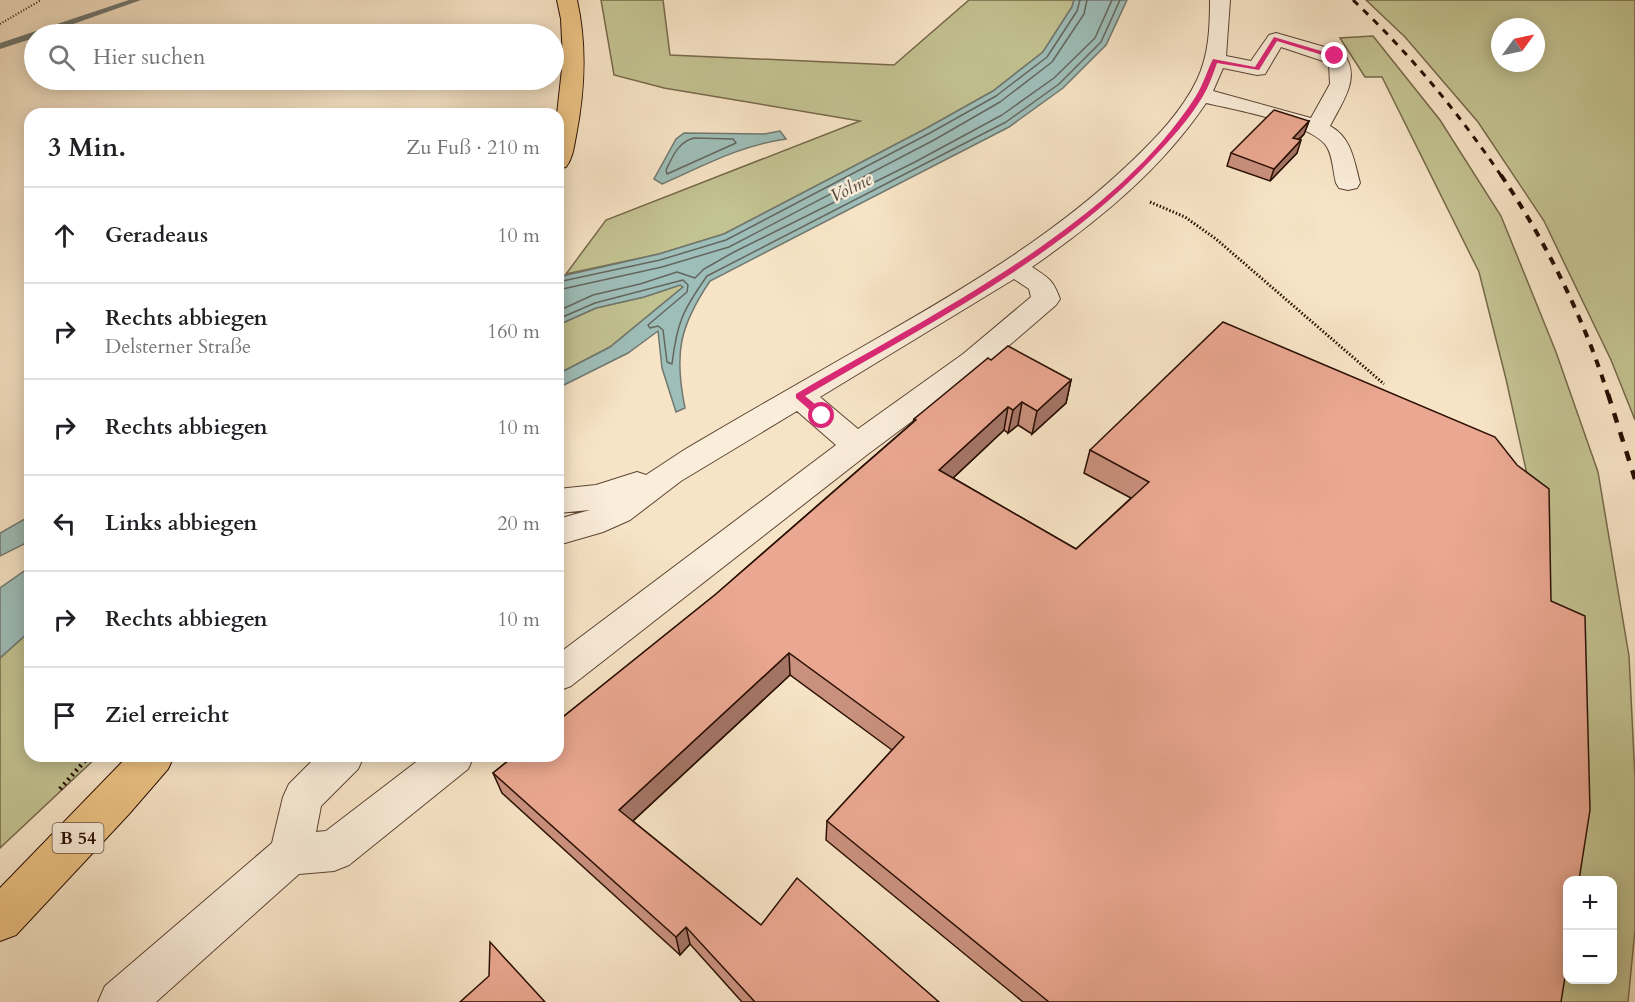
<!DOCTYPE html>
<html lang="de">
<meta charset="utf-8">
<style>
:root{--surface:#fff;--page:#f6f6f6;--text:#202124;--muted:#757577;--line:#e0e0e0}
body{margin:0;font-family:Cardo,serif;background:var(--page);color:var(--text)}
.controls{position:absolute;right:18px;bottom:18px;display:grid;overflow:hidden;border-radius:12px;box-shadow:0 3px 15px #0003}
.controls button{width:54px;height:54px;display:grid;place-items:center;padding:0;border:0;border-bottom:2px solid var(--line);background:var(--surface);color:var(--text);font:30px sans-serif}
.compass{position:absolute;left:1491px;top:18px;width:54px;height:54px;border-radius:50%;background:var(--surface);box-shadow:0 3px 15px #0003;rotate:57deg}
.stop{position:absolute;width:18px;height:18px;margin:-14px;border:4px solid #db2777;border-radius:50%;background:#fff}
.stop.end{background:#db2777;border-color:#fff;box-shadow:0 2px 6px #0008}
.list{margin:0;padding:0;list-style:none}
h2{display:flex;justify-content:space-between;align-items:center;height:78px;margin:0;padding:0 24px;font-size:26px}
h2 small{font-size:20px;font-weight:400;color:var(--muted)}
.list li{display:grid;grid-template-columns:39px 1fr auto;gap:18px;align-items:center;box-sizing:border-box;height:96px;padding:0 24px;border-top:2px solid var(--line)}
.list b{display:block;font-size:22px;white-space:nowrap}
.list p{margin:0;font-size:20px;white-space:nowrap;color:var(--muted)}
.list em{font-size:20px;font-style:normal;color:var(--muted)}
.icon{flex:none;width:33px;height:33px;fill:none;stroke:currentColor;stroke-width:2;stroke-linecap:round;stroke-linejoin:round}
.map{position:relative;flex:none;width:1635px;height:1002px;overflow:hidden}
.search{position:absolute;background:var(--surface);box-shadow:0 3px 15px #0003;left:24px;top:24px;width:540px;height:66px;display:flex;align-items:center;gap:15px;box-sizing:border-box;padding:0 21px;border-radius:33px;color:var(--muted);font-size:22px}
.panel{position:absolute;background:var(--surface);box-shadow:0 3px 15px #0003;left:24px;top:108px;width:540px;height:654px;border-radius:18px}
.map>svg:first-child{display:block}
</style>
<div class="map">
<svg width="1635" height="1002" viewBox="0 0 1635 1002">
<rect width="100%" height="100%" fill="#f7e4c6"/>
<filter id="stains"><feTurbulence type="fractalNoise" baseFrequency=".00333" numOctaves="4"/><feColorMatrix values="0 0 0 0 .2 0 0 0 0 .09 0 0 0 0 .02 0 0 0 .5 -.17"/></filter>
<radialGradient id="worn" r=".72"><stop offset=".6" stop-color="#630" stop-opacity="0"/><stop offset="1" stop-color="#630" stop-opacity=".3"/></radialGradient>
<!-- green -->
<path fill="#c3c291" stroke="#76684a" stroke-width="1.5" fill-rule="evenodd" d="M 601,0 L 663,0 L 670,55 L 894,65 L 969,0 L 1074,0 L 1072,7 L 1043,52 L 993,91 L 927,128 L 724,234 L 659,254 L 566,274 L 606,220 L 860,121 L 664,88 L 614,75 Z
M 1366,0 L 1635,0 L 1635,420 L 1611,360 L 1544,221 L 1478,122 L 1405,37 ZM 1500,27 L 1536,27 L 1536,63 L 1500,63 Z
M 1373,36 L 1440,120 L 1501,216 L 1556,352 L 1598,472 L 1629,656 L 1635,778 L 1635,930 L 1628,1002 L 1551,1002 L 1567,892 L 1568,980 L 1612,980 L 1612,880 L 1569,880 L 1537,622 L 1534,506 L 1506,379 L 1479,272 L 1382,77 L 1365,77 L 1340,38 Z
M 680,285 L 683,287 L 610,347 L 558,374 L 558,325 L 596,308 L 644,297 Z
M 30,631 L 30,756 L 98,756 L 0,848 L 0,658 Z"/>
<!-- water -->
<path fill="#9ebeb9" stroke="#707870" stroke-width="1.5" d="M 1074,0 L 1127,0 L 1106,45 L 1063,88 L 1009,127 L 710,281 C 679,327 674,354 685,408 L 676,412 L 662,368 L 658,331 L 628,353 L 558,388 L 558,374 L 610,347 L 683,287 L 680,285 L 644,297 L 596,308 L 558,325 L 558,277 L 659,254 L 724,234 L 927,128 L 993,91 L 1043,52 L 1072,7 Z
M 780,131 L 786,139 C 741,145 703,166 662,184 L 654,179 L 676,139 L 684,133 L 764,134 Z
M 30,516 L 30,541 L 0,556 L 0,533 Z
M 30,567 L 30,631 L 0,658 L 0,588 Z"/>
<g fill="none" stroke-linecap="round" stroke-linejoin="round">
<!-- shore -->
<path stroke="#64665e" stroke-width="1.5" d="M 694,138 L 733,139 L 736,143 L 667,174 L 666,170 C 673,156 678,142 694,138 Z
M 558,282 L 660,260 L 726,240 L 930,133 L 996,96 L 1047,57 L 1077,11 L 1080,0
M 558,290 L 662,267 L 729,247 L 934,140 L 1000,102 L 1052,62 L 1084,14 L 1087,0
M 558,311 L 593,295 L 640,284 L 677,272 L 695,278 L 704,269 L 734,252 L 915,162 L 1002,115 L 1054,78 L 1095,38 L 1112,0
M 558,319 L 595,303 L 683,280 L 688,285 L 687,292 L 648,325 L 650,328 L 658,326 L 663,330 L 667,362 L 672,364 C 677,322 683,310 707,276 L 1006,122 L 1059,84 L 1101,42 L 1120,0"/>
<!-- stream -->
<path fill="#707870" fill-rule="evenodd" d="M 129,0 L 141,0 L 45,34 L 34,34 L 34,38 L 0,49 L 0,43 Z"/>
<defs>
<path id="minor" d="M 1210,0 L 1230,0 L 1226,56 L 1251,61 L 1269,35 L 1276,33 L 1342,52 C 1363,76 1342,102 1330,126 C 1352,138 1354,161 1360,183 L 1357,188 L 1348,190 L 1339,188 L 1336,183 C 1333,172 1333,157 1327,147 C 1314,124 1232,109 1206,103 C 1161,170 1098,221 1032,267 C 1049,278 1053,280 1060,299 L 1056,305 L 983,368 L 868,454 L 571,686 L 558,691 L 558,654 L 836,445 L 797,411 L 681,481 L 630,520 L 603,532 L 558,545 L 558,519 L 590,510 L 558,513 L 558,489 L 596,485 L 637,472 L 646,475 L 684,450 C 748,412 812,376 876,339 C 967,287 1056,234 1132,161 C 1157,137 1182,111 1197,80 C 1209,55 1210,27 1210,0 ZM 1281,47 L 1329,63 L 1330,84 L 1311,118 L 1213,91 L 1223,68 L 1257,75 L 1265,74 ZM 1014,279 L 1029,289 L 1031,297 L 963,354 L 858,429 L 820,397 Z
M 317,756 L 364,756 L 358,769 L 321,806 L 316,832 L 326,831 L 424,756 L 474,756 L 468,769 L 349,865 L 334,871 L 299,874 L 156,1002 L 98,1002 L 105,986 L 272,843 L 283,797 L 289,784 Z"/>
<path id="major" d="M 557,0 L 577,0 C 587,45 585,90 576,136 C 574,146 573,158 566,167 L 558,169 L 557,114 L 563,60 L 561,19 Z
M 128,756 L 174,756 L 168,769 L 129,814 L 16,935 L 0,941 L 0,888 Z"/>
</defs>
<!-- minor casing -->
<use href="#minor" stroke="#5d4434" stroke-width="2"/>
<!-- major casing -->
<use href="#major" stroke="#2a0f03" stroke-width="2"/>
<!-- path-far2 -->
<path stroke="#2a0f03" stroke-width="2" stroke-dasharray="1 2" stroke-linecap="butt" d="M 0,24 L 41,0"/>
<!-- path-far1 -->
<path stroke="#2a0f03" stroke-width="3" stroke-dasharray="1.5 2" stroke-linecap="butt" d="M 1150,202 L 1185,217 L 1216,239 L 1384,384"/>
<!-- path -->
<path stroke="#2a0f03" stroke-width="4.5" stroke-dasharray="2 4" stroke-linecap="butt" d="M 60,789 L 89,756"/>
<!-- minor -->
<use href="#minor" fill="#faedda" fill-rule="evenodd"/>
<!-- major -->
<use href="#major" fill="#ecc283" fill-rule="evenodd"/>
<!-- rail-far2 -->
<path stroke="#2a0f03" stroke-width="3" stroke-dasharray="7 7" stroke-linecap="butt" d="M 1353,0 C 1410,54 1458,112 1502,177"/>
<!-- rail-far1 -->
<path stroke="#2a0f03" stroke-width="4" stroke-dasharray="8 8" stroke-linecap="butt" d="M 1501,175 C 1545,240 1585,320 1608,395"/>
<!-- rail -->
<path stroke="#2a0f03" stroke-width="4.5" stroke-dasharray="10 10" stroke-linecap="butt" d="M 1608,394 L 1635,479"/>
</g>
<!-- wall -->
<path fill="#c9907d" stroke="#2a0f03" stroke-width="1.5" d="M 1309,121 L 1304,134 L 1299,140 L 1297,153 L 1270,181 L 1227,166 L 1231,153 Z
M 991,360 L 1071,380 L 1066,403 L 1032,434 L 1018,425 L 1008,433 L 1004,430 L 953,478 L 1076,549 L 1131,498 L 1084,473 L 1090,450 L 1551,601 L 1561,1002 L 1023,1002 L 826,840 L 827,821 L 892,750 L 790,675 L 633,821 L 761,925 L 939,1002 L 742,1002 L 690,944 L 680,955 L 502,793 L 493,773 L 716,594 L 913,422 L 914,419 Z"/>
<!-- shaded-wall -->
<path fill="#a47566" stroke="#2a0f03" stroke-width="1.5" d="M 1309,121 L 1304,134 L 1288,150 L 1293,138 Z
M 1301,140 L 1297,153 L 1270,181 L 1274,169 Z
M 1071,380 L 1066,403 L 1032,434 L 1037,411 Z
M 1022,402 L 1018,425 L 1008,433 L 1013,410 Z
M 1008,407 L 1004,430 L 937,493 L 939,470 Z
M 789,653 L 790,675 L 624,829 L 619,810 Z
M 686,927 L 690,944 L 680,955 L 676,937 Z"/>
<!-- building -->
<path fill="#eaa791" stroke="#2a0f03" stroke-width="1.5" d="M 1274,110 L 1309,121 L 1293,138 L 1301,140 L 1274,169 L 1231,153 Z
M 1223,322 L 1495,437 L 1517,465 L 1549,489 L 1551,601 L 1585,616 L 1590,810 L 1579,880 L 1568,880 L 1568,958 L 1561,1002 L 1049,1002 L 827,821 L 904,737 L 789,653 L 619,810 L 761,925 L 797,878 L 939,1002 L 755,1002 L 686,927 L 676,937 L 493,773 L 514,756 L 558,756 L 558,721 L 716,594 L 916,420 L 914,419 L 988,358 L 991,360 L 1008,346 L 1071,380 L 1037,411 L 1022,402 L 1013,410 L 1008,407 L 939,470 L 1076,549 L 1149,482 L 1090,450 Z
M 490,942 L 545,1002 L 460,1002 L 489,976 Z"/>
<!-- route -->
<path fill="#db2777" d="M 1274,37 L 1338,56 L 1332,58 L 1277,41 L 1259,70 L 1217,63 C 1213,74 1209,86 1203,96 C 1189,120 1170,140 1151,160 C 1055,261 924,326 805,396 L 826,413 L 826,418 L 819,418 L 796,398 L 796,394 C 927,317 1113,227 1196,96 C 1203,85 1207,71 1213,59 L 1255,67 Z"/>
<g text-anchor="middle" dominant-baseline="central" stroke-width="5" stroke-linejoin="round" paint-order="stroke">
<!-- far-water labels -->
<g font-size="18" font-style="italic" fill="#534c43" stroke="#faedda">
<text transform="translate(851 188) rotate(-26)">Volme</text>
</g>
<!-- shield labels -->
<rect fill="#faedda" stroke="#685244" stroke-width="1.5" x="52.5" y="823" width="51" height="30" rx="4.5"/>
<g font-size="18" font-weight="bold" fill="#2a0f03">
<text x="78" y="838">B 54</text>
</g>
</g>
<rect width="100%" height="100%" filter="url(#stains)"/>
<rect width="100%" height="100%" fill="url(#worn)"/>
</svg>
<div class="controls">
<button>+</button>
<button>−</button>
</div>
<svg class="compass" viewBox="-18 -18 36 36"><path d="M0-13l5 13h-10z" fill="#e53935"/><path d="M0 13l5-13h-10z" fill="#757577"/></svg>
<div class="stop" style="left:822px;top:416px"></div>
<div class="stop end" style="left:1335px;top:56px"></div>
<div class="search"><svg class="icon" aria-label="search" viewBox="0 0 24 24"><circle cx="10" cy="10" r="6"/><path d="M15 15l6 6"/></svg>Hier suchen</div>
<section class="panel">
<h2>3 Min.<small>Zu Fuß · 210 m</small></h2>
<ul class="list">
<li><svg class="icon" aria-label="ahead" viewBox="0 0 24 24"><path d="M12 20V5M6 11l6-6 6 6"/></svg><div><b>Geradeaus</b></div><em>10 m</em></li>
<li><svg class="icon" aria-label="right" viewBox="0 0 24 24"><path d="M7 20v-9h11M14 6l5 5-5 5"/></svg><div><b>Rechts abbiegen</b><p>Delsterner Straße</p></div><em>160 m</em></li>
<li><svg class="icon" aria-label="right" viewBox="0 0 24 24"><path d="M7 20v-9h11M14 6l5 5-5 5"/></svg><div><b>Rechts abbiegen</b></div><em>10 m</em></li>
<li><svg class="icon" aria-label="left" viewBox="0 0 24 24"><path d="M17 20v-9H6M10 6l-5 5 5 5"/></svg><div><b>Links abbiegen</b></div><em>20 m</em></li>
<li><svg class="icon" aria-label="right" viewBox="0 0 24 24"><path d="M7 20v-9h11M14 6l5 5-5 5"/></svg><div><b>Rechts abbiegen</b></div><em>10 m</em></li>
<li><svg class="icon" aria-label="arrive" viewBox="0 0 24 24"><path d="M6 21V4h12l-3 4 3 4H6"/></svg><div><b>Ziel erreicht</b></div></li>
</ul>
</section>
</div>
